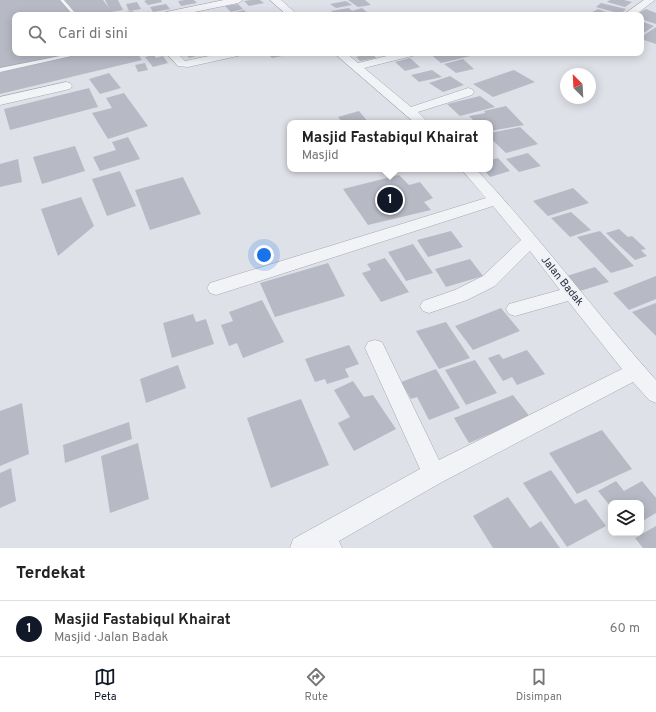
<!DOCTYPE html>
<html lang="id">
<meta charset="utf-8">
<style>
:root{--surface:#fff;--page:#f2f2f2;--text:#222;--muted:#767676;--line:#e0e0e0;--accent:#111827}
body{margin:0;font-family:Overpass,sans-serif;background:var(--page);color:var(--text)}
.controls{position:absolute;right:12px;bottom:12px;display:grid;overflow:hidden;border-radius:8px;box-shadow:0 2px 10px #0003}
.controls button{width:36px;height:36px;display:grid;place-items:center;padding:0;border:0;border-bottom:1px solid var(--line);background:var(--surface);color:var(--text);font:20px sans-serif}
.compass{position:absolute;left:560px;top:68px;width:36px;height:36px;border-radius:50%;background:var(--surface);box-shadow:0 2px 10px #0003;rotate:336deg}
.you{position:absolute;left:264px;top:255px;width:14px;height:14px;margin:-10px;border:3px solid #fff;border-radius:50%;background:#1a73e8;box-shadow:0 0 0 6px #1a73e833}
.badge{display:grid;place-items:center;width:26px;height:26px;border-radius:50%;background:var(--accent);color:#fff;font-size:13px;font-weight:700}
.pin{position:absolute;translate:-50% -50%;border:2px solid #fff;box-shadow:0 1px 4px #0006}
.popup{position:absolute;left:287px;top:120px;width:206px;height:52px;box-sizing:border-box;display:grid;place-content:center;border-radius:8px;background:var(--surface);filter:drop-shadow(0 1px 3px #0005);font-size:13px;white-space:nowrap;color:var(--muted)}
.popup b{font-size:15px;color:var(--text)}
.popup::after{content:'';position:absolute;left:50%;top:100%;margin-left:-8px;border:8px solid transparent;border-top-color:var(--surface)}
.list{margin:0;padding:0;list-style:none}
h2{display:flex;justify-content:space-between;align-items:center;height:52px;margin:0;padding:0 16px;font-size:17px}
h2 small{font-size:13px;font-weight:400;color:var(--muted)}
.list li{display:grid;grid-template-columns:26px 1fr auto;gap:12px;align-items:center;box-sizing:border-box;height:56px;padding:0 16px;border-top:1px solid var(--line)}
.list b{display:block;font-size:15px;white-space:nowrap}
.list p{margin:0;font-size:13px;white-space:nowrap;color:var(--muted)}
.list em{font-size:13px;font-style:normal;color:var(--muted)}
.icon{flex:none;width:22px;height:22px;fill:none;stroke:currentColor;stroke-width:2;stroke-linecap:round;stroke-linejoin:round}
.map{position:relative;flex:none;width:656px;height:548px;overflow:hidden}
.search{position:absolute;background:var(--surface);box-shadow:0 2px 10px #0003;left:12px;right:12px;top:12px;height:44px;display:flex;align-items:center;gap:10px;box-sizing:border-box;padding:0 14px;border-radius:8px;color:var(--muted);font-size:15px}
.sheet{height:108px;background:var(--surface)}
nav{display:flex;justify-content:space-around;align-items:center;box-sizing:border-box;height:56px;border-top:1px solid var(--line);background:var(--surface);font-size:11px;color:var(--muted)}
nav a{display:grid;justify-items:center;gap:2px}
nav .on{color:var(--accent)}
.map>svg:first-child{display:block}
</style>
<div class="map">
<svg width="656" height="548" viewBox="0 0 656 548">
<rect width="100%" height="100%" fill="#dfe1e8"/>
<!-- building -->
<path fill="#b7bac5" d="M 0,0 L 103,0 L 109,8 L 105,0 L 118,0 L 123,10 L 111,12 L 114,15 L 15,15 L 15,53 L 137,53 L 142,60 L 0,94 Z
M 147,0 L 161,0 L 162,2 L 148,5 L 144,1 Z
M 185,0 L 194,0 L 197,3 L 181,6 L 178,1 Z
M 251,0 L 260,0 L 264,3 L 249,6 L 244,1 Z
M 348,0 L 365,0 L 371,5 L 358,7 Z
M 610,0 L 624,0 L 632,2 L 625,7 L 607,2 Z
M 346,1 L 352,5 L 336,8 L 330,4 Z
M 137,2 L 141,9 L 129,11 L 126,4 Z
M 601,3 L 626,9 L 621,14 L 596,7 Z
M 166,4 L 170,9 L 153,12 L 150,7 Z
M 238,4 L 243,9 L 231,12 L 225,6 Z
M 349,8 L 352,11 L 362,8 L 370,15 L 358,15 L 356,13 L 335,15 L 331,11 Z
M 598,9 L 614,15 L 587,15 Z
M 646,9 L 656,13 L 656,24 L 641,19 L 641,15 L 635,15 Z
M 244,10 L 248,15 L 228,15 L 227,14 Z
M 133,11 L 135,15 L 120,15 L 119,13 Z
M 641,21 L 654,26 L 641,35 Z
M 656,27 L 656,44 L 641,39 L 641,37 Z
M 185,53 L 202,53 L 203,54 L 189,58 Z
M 267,53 L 292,53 L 292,54 L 272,58 Z
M 372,53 L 376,58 L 360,61 L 356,57 Z
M 429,53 L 477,53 L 479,54 L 441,63 Z
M 154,55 L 156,58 L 163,56 L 168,63 L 153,67 L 145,57 Z
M 410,58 L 420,67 L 405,71 L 395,62 Z
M 463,59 L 474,69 L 456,73 L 444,64 Z
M 145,63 L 148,70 L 138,72 L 135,65 Z
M 432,70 L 442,77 L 419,82 L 411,75 Z
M 514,70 L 535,82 L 493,97 L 473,84 Z
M 109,73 L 121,88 L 100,94 L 89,79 Z
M 450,76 L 464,85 L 443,92 L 429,83 Z
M 89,88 L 98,107 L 10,130 L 4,109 Z
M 124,93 L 148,126 L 108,139 L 92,113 L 112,108 L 106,98 Z
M 480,96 L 495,107 L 460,116 L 447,104 Z
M 506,106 L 524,125 L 490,131 L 490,123 L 476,123 L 469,116 L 485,113 L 484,111 Z
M 359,111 L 369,123 L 343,123 L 338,117 Z
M 520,127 L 538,144 L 506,153 L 490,138 L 490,133 Z
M 128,137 L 140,159 L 100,171 L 93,157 L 116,150 L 112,142 Z
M 75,146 L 85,171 L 42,184 L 33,157 Z
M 528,153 L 541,166 L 519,172 L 506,159 Z
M 498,158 L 510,171 L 490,177 L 483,169 L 490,169 L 490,160 Z
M 18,159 L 22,182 L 0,187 L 0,164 Z
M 120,171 L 136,206 L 107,216 L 92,179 Z
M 399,175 L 409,185 L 420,182 L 433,198 L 424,202 L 431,210 L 368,225 L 343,189 Z
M 183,177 L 201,214 L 150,230 L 135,190 Z
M 573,188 L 589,203 L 548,216 L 533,201 Z
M 81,197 L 94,226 L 58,256 L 41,209 Z
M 571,212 L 591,230 L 570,237 L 551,218 Z
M 619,229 L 628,237 L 632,236 L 646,249 L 641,250 L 647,256 L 635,260 L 606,233 Z
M 451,231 L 463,247 L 428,257 L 417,240 Z
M 600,231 L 634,266 L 611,273 L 577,237 Z
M 413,244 L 433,273 L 406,281 L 388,252 Z
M 385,258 L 409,292 L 381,302 L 362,273 L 371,270 L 367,264 Z
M 470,259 L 483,276 L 446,287 L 435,269 Z
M 328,263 L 345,296 L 275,317 L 260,283 Z
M 595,267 L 609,282 L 580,291 L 567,276 Z
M 656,276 L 656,299 L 629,310 L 613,293 Z
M 262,300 L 284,342 L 243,358 L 237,343 L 229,346 L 221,325 L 233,321 L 229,312 Z
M 656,303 L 656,336 L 632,312 Z
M 501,308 L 520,331 L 473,350 L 455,326 Z
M 193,314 L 196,322 L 206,319 L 214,344 L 172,358 L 163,323 Z
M 446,322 L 470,358 L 439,369 L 416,331 Z
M 349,345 L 359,364 L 345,369 L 349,377 L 327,384 L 325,379 L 315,382 L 305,359 Z
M 527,350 L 545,374 L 517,385 L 512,377 L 503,381 L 488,358 L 499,354 L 503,359 Z
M 475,360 L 497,393 L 466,405 L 445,370 Z
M 178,365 L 186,388 L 146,403 L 140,379 Z
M 436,369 L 460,408 L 429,420 L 417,397 L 411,399 L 401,382 Z
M 353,381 L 364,397 L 373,395 L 396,429 L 354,451 L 338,423 L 350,417 L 334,390 Z
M 513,395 L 530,417 L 469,443 L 454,418 Z
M 301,399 L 329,465 L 271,488 L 247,418 Z
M 22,403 L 29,454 L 0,466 L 0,411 Z
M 129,422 L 132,439 L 65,463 L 63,445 Z
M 602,430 L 632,469 L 577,494 L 549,453 Z
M 138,443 L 149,499 L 110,513 L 101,456 Z
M 11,468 L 16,501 L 0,508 L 0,473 Z
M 551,470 L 575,504 L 586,499 L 606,526 L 567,547 L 523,483 Z
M 616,481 L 624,491 L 642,481 L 656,498 L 656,513 L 641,522 L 641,503 L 611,503 L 611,507 L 598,491 Z
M 508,497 L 530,528 L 541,521 L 560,548 L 493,548 L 473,516 Z
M 656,526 L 656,548 L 643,548 L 635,538 Z"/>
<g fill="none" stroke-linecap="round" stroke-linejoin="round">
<defs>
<path id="service" d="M 60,0 L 64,0 L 77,15 L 73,15 Z
M 75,53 L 85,53 L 0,72 L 0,68 Z"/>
<path id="minor" d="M 224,0 L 243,0 L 238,3 L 180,15 L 161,15 L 166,12 Z
M 270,0 L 281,0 L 298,15 L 287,15 Z
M 644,0 L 655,0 L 635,15 L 623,15 Z
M 166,53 L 177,53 L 185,61 L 223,53 L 243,53 L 242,55 L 188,67 L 178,66 Z
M 334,53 L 346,53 L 358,63 L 399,53 L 417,53 L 416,55 L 364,68 L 411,107 L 468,88 L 472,89 L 474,92 L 472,95 L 418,112 L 429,123 L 415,123 Z
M 66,82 L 70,83 L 72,86 L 70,89 L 0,105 L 0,97 Z
M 461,169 L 476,169 C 539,236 594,311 656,380 L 656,403 L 649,400 L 633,382 L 442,482 L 339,541 L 342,548 L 290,548 L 293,539 L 420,469 L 365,348 L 368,342 L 375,340 L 382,342 L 439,460 L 622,369 L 568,301 L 515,316 L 509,314 L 506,309 L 509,304 L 560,290 L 530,251 L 495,286 L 467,300 L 429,313 L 423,311 L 420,306 L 423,301 L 455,290 L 483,276 L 521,240 L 493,206 L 216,295 L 210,293 L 207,288 L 210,283 L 486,198 Z"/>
</defs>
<!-- service casing -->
<use href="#service" stroke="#a4a7b2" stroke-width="1"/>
<!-- minor casing -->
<use href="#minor" stroke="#a4a7b2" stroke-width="1"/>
<!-- service -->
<use href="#service" fill="#f2f3f7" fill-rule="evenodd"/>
<!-- minor -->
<use href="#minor" fill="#f2f3f7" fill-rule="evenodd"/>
</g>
<g text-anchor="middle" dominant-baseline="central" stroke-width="3.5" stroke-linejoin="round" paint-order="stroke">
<!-- street labels -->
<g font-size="11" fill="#282d3f" stroke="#eff1f6">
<text transform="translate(562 281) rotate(51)">Jalan Badak</text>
</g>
</g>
</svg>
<div class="controls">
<button><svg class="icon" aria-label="layers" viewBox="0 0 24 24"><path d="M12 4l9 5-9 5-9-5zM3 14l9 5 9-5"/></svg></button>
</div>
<svg class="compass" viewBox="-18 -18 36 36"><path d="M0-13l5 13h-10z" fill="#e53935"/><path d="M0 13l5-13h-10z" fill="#767676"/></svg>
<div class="you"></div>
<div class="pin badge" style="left:390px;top:200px">1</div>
<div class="popup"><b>Masjid Fastabiqul Khairat</b>Masjid</div>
<div class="search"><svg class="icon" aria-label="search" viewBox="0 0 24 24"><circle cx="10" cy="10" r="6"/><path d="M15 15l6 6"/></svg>Cari di sini</div>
</div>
<section class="sheet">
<h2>Terdekat<small></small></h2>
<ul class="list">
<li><span class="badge">1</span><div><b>Masjid Fastabiqul Khairat</b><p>Masjid · Jalan Badak</p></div><em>60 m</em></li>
</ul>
</section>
<nav>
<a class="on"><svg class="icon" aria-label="map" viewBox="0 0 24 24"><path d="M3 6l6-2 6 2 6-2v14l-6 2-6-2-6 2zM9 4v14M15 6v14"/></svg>Peta</a>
<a><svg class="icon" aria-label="directions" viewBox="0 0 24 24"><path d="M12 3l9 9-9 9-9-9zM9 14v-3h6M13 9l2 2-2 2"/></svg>Rute</a>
<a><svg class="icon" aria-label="saved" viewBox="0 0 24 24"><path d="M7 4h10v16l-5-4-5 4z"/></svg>Disimpan</a>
</nav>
